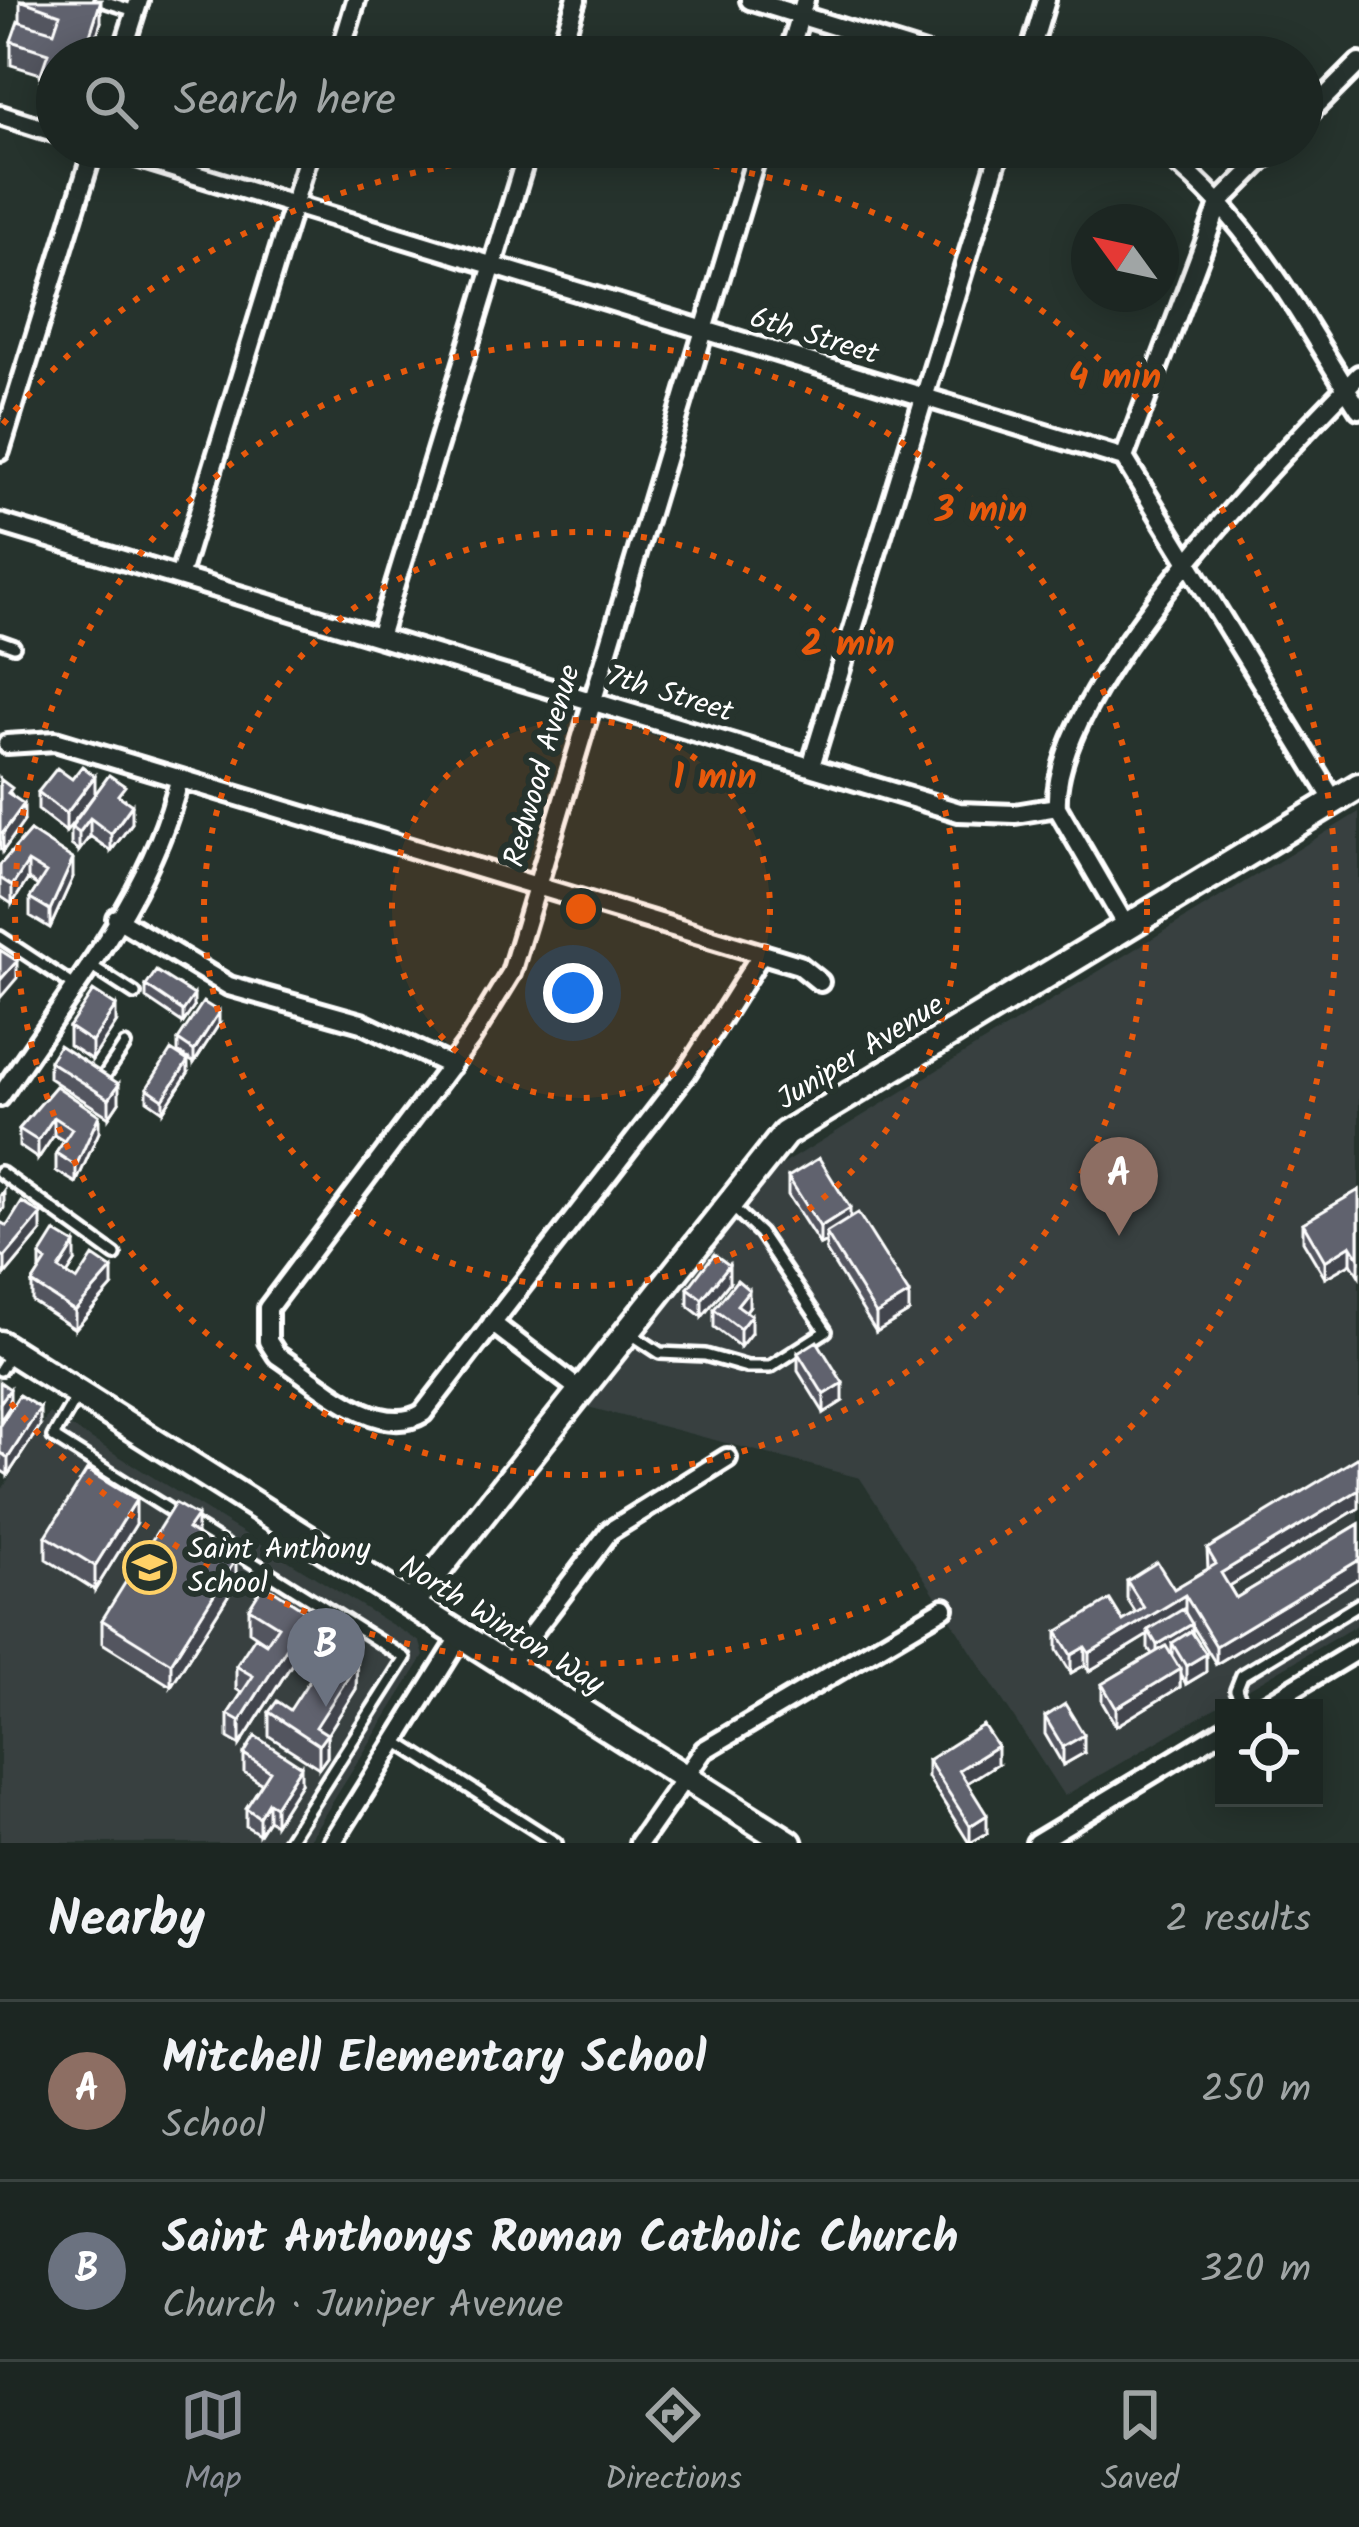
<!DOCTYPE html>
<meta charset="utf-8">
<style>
:root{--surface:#1c2622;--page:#252e2a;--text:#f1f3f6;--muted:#a0a5a5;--line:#3a4340;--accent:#8c9099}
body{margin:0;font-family:Kalam,sans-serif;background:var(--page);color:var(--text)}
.controls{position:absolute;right:36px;bottom:36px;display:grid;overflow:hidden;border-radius:0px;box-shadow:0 6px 30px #0003}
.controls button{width:108px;height:108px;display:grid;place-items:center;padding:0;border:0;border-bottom:3px solid var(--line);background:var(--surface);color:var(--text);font:60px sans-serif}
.compass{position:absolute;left:1071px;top:204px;width:108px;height:108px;border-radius:50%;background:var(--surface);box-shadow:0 6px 30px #0003;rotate:303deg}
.you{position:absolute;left:573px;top:993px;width:42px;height:42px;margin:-30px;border:9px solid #fff;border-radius:50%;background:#1a73e8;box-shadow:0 0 0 18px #1a73e833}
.badge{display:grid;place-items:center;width:78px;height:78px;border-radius:50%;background:var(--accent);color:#fff;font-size:39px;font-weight:700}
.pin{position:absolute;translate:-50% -99px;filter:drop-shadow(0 3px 6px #0008)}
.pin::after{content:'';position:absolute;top:63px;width:42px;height:36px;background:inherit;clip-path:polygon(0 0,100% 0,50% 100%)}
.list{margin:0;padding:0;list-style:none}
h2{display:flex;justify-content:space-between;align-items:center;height:156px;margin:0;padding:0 48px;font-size:51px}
h2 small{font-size:39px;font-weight:400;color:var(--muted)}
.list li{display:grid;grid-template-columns:78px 1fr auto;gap:36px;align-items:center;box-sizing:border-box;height:180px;padding:0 48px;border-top:3px solid var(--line)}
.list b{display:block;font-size:45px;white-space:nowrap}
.list p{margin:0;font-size:39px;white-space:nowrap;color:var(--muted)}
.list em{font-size:39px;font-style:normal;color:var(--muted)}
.icon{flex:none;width:66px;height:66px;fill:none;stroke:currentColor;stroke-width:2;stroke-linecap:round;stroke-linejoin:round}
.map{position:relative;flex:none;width:1359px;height:1843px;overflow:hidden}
.search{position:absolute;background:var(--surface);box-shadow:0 6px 30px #0003;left:36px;right:36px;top:36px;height:132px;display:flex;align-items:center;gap:30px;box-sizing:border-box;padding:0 42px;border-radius:66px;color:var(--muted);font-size:45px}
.sheet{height:516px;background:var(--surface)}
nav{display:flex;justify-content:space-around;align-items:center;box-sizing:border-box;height:168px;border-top:3px solid var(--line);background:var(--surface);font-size:33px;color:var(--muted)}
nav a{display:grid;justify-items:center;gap:6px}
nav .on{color:var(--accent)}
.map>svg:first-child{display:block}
</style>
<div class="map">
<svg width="1359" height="1843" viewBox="0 0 1359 1843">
<rect width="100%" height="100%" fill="#26332d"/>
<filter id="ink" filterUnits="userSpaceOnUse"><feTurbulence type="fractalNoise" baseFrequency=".00833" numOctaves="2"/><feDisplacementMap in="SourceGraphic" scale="24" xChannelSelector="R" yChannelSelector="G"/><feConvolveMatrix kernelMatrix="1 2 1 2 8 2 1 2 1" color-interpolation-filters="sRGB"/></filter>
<g filter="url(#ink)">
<!-- built -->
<path fill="#374140" d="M 1359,812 L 1359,1624 L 1064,1796 L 860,1478 L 584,1406 L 782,1165 Z
M 49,1413 L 420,1642 L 424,1656 L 307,1843 L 0,1843 L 0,1493 Z"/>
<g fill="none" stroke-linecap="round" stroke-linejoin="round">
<defs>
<path id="lane" d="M 100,0 L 135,11
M 0,641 L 14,646
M 0,937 L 73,985
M 87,963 L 135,994
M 97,1078 L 101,1081 L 125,1045
M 0,1172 L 115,1255
M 628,1332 L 660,1353 L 705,1355 L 747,1367 L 770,1367 L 826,1331 L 760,1233 L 729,1204
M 0,1370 L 12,1351
M 78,1394 L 53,1437 L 405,1658 L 287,1843
M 1245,1708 L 1236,1690 L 1242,1675 L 1359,1604
M 396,1741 L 556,1843"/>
<path id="street" d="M 750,0 L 934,57
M 121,57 L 139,0
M 339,57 L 356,0
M 558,57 L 576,0
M 788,57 L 805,0
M 1029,57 L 1046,0
M 0,115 L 57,133
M 1302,120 L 1359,63
M 104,147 L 1124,458 L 1334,801
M 759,147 L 511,973 L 470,1040 L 268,1308 L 268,1341 L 277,1355 C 315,1380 378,1441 423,1413 L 687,1072 L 762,953
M 1156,147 C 1249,214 1299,315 1359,409
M 0,451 L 94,147
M 1124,458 L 1220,202 L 1275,147
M 0,523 L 959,812 L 1015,814 L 1057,807
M 180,574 L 311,147
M 380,634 L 529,147
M 7,744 L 55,741 L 799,965 L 820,982
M 811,766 L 1001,147
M 116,918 L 229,986 L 361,1023 L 451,1066
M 1126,926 L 1057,807 C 1050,691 1277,458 1359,375
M 0,1097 C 65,997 152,896 179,780
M 492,1323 L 581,1391
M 507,1666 L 610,1531 L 727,1458
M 1261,1708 L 1359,1649
M 332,1843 L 461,1636
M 639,1843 L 704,1750 L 944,1608
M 1036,1843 L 1224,1730"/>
<path id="secondary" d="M 0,1344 L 789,1843
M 411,1604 L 785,1134 L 1359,786"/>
</defs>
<!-- lane casing -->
<use href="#lane" stroke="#fff" stroke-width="18"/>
<!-- street casing -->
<use href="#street" stroke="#fff" stroke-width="26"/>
<!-- secondary casing -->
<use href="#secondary" stroke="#fff" stroke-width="33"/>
<!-- lane -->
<use href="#lane" stroke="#26332d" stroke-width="9"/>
<!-- street -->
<use href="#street" stroke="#26332d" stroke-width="16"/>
<!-- secondary -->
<use href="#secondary" stroke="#26332d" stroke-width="24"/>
</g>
<!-- wall -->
<path fill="#53545f" stroke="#fff" stroke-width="3" d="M 20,0 L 101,22 L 90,57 L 57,57 L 57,99 L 55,104 L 40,100 L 41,74 L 11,65 L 11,41 L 20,21 Z
M 0,779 L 12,795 L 24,821 L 3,851 L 0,849 Z
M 72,779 L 95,794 L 66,832 L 38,810 L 38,792 Z
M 125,799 L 132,823 L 111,851 L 90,836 L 79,851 L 71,845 L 71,827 Z
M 30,831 L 73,877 L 50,928 L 30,916 L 30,898 L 38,886 L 28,879 L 12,904 L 0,896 L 0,865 Z
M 146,986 L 194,1007 L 183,1023 L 146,998 Z
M 116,1023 L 92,1060 L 69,1045 L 69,1027 Z
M 219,1024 L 194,1063 L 178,1052 L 178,1040 Z
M 49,1061 L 119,1102 L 109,1117 L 49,1078 Z
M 188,1073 L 163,1111 L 147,1100 L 147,1088 Z
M 56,1086 L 99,1132 L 76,1183 L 56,1171 L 56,1153 L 64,1141 L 54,1135 L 38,1159 L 19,1146 L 19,1129 Z
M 788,1177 L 850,1217 L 909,1312 L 876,1332 L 826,1251 L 826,1242 L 820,1245 L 788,1195 Z
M 1359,1190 L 1359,1276 L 1351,1263 L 1325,1278 L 1303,1241 L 1303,1223 Z
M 0,1222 L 7,1226 L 41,1232 L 5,1275 L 0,1272 Z
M 40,1256 L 75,1262 L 67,1274 L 77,1281 L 112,1287 L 75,1329 L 32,1301 L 32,1283 L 40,1271 Z
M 729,1283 L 702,1317 L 688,1306 L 688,1288 Z
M 749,1307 L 746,1311 L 751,1333 L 740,1347 L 714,1327 L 714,1309 Z
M 798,1353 L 843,1401 L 824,1413 L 798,1371 Z
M 0,1425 L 40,1426 L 8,1475 L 0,1470 Z
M 1359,1508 L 1229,1586 L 1236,1598 L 1359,1524 L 1359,1578 L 1216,1664 L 1192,1625 L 1192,1632 L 1206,1672 L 1186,1684 L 1180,1674 L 1180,1687 L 1116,1726 L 1102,1702 L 1102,1684 L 1152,1654 L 1148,1648 L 1148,1635 L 1089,1671 L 1085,1665 L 1071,1673 L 1057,1650 L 1057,1632 L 1123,1621 L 1136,1613 L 1127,1599 L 1127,1581 L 1174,1589 L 1208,1569 L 1207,1549 Z
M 136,1524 L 95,1590 L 46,1559 L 46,1536 Z
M 197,1534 L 236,1583 L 171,1686 L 102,1643 L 102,1620 Z
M 249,1608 L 309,1637 L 240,1745 L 228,1738 L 228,1714 L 242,1693 L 236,1689 L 236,1666 L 267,1643 L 249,1631 Z
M 357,1644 L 356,1689 L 327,1735 L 327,1757 L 319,1768 L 269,1736 L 269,1712 L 290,1710 Z
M 1045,1717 L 1084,1753 L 1063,1765 L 1045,1734 Z
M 244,1754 L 301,1783 L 275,1824 L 268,1820 L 259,1834 L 246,1826 L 246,1808 L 262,1784 L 244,1772 Z
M 928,1760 L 997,1764 L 967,1783 L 987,1833 L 969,1843 L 928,1777 Z"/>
<!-- shaded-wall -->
<path fill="#43454d" stroke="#fff" stroke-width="3" d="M 101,0 L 101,22 L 90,57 L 87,57 L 87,44 Z
M 74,40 L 74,57 L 66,57 Z
M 57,76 L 57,99 L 55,104 L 55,81 Z
M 95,776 L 95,794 L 66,832 L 66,814 Z
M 24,804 L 24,821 L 3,851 L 3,833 Z
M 132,805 L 132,823 L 111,851 L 111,834 Z
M 90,818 L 90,836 L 79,851 L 79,833 Z
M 73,859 L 73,877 L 50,928 L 50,910 Z
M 28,862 L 28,879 L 12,904 L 12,886 Z
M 17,961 L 17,978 L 0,998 L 0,980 Z
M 194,995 L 194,1007 L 183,1023 L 183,1011 Z
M 116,1006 L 116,1023 L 92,1060 L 92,1042 Z
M 219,1012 L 219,1024 L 194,1063 L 194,1051 Z
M 188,1061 L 188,1073 L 163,1111 L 163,1099 Z
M 119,1084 L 119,1102 L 109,1117 L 109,1099 Z
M 99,1115 L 99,1132 L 76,1183 L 76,1166 Z
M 54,1117 L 54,1135 L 38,1159 L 38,1141 Z
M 4,1190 L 4,1208 L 0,1214 L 0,1196 Z
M 850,1208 L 850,1226 L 826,1233 L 826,1242 L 820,1245 L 820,1227 Z
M 41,1214 L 41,1232 L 5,1275 L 5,1257 Z
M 75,1244 L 75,1262 L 59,1287 L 59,1269 Z
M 1351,1245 L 1351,1263 L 1325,1278 L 1325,1261 Z
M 729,1265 L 729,1283 L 702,1317 L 702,1299 Z
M 112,1269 L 112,1287 L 75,1329 L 75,1311 Z
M 749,1290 L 749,1307 L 737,1322 L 737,1305 Z
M 909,1294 L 909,1312 L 876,1332 L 876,1314 Z
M 751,1315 L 751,1333 L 740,1347 L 740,1329 Z
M 843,1383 L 843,1401 L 824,1413 L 824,1395 Z
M 10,1389 L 10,1406 L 0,1421 L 0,1403 Z
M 40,1408 L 40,1426 L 8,1475 L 8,1458 Z
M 1359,1490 L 1359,1508 L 1221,1591 L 1221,1573 Z
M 136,1500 L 136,1524 L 95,1590 L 95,1566 Z
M 197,1516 L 197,1539 L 188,1529 Z
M 236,1559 L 236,1583 L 171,1686 L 171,1663 Z
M 1359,1560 L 1359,1578 L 1216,1664 L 1216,1646 Z
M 1185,1595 L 1185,1613 L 1148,1630 L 1148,1635 L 1089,1671 L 1089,1653 Z
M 309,1613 L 309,1637 L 240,1745 L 240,1721 Z
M 1192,1624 L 1192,1642 L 1172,1643 L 1172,1654 L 1157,1663 L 1157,1645 Z
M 357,1644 L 356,1689 L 327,1735 L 327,1757 L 319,1768 L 319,1745 L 316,1727 L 347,1659 Z
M 1085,1647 L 1085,1665 L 1071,1673 L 1071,1655 Z
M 1206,1654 L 1206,1672 L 1186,1684 L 1186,1666 Z
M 1180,1669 L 1180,1687 L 1116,1726 L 1116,1708 Z
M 1084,1735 L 1084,1753 L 1063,1765 L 1063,1747 Z
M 997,1746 L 997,1764 L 959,1788 L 959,1770 Z
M 301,1766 L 301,1783 L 275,1824 L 275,1806 Z
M 268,1802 L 268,1820 L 259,1834 L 259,1817 Z
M 987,1815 L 987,1833 L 970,1843 L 970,1826 Z"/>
<!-- building -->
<path fill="#60626e" stroke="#fff" stroke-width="3" d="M 20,0 L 101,0 L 87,44 L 74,40 L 66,57 L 57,57 L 57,76 L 55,81 L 40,76 L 48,53 L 11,41 L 18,21 L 54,32 L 60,14 Z
M 82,766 L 95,776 L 66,814 L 38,792 L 57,768 L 72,779 Z
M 109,775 L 125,786 L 118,795 L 132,805 L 111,834 L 90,818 L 79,833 L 71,827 Z
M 0,779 L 12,788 L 8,793 L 24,804 L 3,833 L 0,831 Z
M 30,831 L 73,859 L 50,910 L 30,898 L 46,873 L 28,862 L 12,886 L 0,878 L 0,865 Z
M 0,950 L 17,961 L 0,980 Z
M 156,971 L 194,995 L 183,1011 L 146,986 Z
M 93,991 L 116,1006 L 92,1042 L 69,1027 Z
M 203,1002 L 219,1012 L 194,1051 L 178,1040 Z
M 59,1045 L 119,1084 L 109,1099 L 49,1061 Z
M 171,1050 L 188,1061 L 163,1099 L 147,1088 Z
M 56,1086 L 99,1115 L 76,1166 L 56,1153 L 72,1129 L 54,1117 L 38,1141 L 19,1129 Z
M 819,1158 L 850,1208 L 820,1227 L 788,1177 Z
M 1359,1190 L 1359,1258 L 1351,1245 L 1325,1261 L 1303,1223 Z
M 22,1202 L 41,1214 L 5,1257 L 0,1254 L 0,1222 L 7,1226 Z
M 858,1213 L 909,1294 L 876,1314 L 826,1233 Z
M 55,1232 L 75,1244 L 59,1269 L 77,1281 L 93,1256 L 112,1269 L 75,1311 L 32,1283 L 46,1261 L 40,1256 Z
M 714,1254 L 729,1265 L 702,1299 L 688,1288 Z
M 737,1280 L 749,1290 L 737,1305 L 751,1315 L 740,1329 L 714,1309 Z
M 817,1341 L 843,1383 L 824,1395 L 798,1353 Z
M 0,1382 L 10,1389 L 0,1403 Z
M 19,1395 L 40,1408 L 8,1458 L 0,1452 L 0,1425 Z
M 1359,1457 L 1359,1490 L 1221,1573 L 1236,1598 L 1359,1524 L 1359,1560 L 1216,1646 L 1185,1595 L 1089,1653 L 1085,1647 L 1071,1655 L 1057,1632 L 1110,1600 L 1123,1621 L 1144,1608 L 1127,1581 L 1157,1562 L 1174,1589 L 1216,1564 L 1207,1549 Z
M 87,1470 L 136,1500 L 95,1566 L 46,1536 Z
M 175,1503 L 197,1516 L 188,1529 L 236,1559 L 171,1663 L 102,1620 Z
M 264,1584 L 309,1613 L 240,1721 L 228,1714 L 253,1676 L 236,1666 L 255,1637 L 266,1644 L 278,1626 L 249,1608 Z
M 1183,1609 L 1192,1624 L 1157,1645 L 1148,1630 Z
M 1191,1631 L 1206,1654 L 1186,1666 L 1172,1643 Z
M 340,1633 L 357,1644 L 347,1659 L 356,1665 L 316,1727 L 327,1734 L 319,1745 L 269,1712 L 277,1701 L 290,1710 Z
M 1166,1646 L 1180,1669 L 1116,1708 L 1102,1684 Z
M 1065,1704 L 1084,1735 L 1063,1747 L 1045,1717 Z
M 983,1725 L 997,1746 L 959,1770 L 987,1815 L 970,1826 L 928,1760 Z
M 255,1736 L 301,1766 L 275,1806 L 268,1802 L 259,1817 L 246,1808 L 270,1771 L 244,1754 Z"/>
</g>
<!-- distance rings -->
<circle cx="581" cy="909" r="189" fill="#e8590c" fill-opacity=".12"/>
<g fill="none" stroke="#e8590c" stroke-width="6" stroke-dasharray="6 12">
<circle cx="581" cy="909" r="189"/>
<circle cx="581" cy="909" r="377"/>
<circle cx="581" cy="909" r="566"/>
<path d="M3 424A755 755 0 1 1 3 1394"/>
</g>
<!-- icons -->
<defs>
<symbol id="school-ring" viewBox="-11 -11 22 22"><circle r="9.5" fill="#26332d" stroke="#ffd166" stroke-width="1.5"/><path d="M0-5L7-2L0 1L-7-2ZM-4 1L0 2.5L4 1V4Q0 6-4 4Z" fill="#ffd166"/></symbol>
</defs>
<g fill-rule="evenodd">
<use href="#school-ring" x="120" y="1538" width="59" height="59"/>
</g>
<g text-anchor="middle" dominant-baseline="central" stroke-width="12" stroke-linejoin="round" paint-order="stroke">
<!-- street labels -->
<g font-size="30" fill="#fff" stroke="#26332d">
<text transform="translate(814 337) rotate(17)">6th Street</text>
<text transform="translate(670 695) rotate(17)">7th Street</text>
<text transform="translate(543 766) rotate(-74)">Redwood Avenue</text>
<text transform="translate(861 1053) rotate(-32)">Juniper Avenue</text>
<text transform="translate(501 1626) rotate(32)">North Winton Way</text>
</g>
<!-- poi labels -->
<g font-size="30" fill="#fff" stroke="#26332d" text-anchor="start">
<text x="188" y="1550">Saint Anthony<tspan x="188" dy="34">School</tspan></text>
</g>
</g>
<circle cx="581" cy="909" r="18" fill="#e8590c" stroke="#26332d" stroke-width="6"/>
<g font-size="36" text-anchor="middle" font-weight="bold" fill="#e8590c" stroke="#26332d" stroke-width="12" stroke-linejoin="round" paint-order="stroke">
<text x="1115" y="388">4 min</text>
<text x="981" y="521">3 min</text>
<text x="848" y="655">2 min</text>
<text x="715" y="788">1 min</text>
</g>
</svg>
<div class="controls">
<button><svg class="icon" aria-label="locate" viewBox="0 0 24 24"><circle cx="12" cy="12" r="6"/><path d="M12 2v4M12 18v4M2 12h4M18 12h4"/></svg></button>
</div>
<svg class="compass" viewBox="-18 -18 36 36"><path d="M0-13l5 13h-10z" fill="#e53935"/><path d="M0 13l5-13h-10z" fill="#a0a5a5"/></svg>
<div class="you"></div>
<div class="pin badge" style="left:1119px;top:1236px;background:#8d6e63">A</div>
<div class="pin badge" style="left:326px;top:1707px;background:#6b7280">B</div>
<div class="search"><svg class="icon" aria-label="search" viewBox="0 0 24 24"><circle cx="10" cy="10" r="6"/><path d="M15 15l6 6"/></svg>Search here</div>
</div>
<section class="sheet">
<h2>Nearby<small>2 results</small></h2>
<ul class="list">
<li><span class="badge" style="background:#8d6e63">A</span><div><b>Mitchell Elementary School</b><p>School</p></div><em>250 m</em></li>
<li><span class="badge" style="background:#6b7280">B</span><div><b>Saint Anthonys Roman Catholic Church</b><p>Church · Juniper Avenue</p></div><em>320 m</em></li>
</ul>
</section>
<nav>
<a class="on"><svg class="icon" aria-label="map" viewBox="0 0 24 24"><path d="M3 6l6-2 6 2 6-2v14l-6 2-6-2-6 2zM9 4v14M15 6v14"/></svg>Map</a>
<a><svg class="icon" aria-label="directions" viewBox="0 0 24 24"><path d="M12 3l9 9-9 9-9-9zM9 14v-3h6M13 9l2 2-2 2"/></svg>Directions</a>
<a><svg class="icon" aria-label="saved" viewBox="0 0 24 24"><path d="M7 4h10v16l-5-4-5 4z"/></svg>Saved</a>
</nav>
